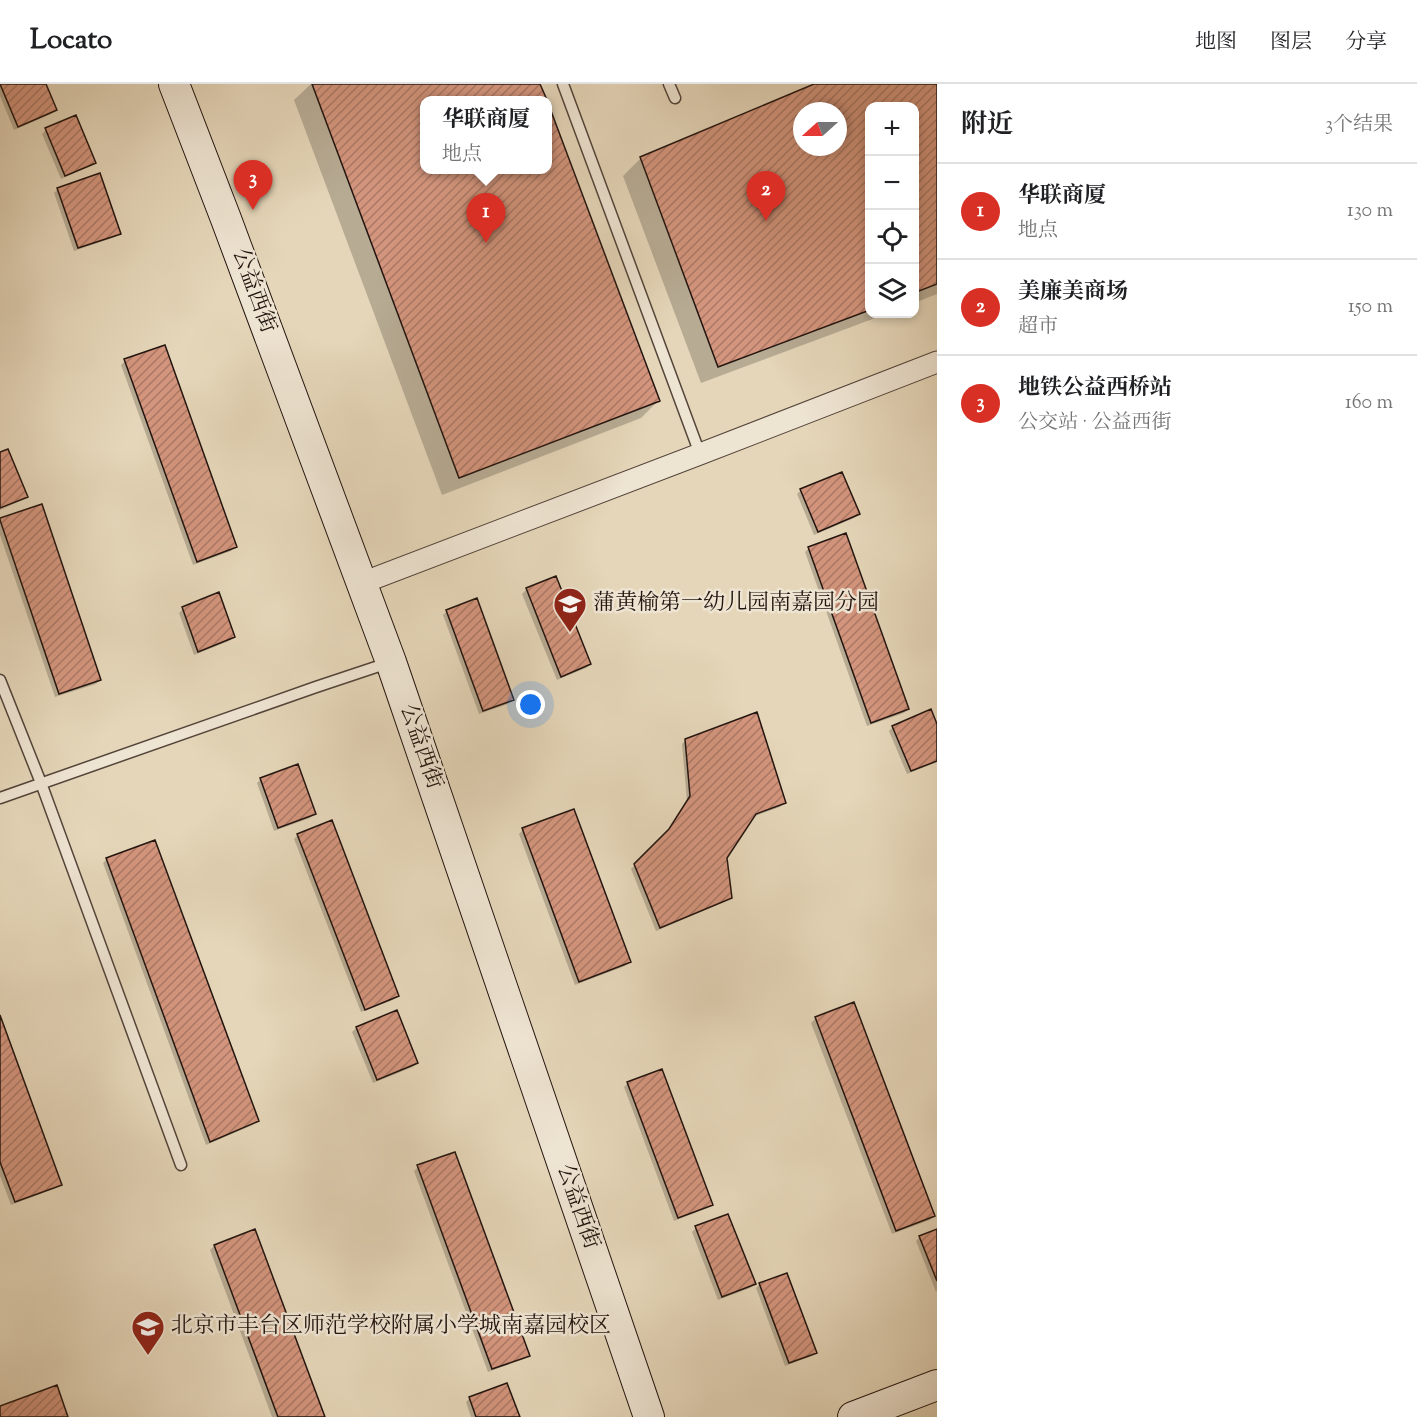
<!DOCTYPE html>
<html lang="zh">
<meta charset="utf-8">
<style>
:root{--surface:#fff;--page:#f6f6f6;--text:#202124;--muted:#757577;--line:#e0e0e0;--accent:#d93025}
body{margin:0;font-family:"Sorts Mill Goudy","Noto Serif SC",serif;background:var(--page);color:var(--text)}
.controls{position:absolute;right:18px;top:18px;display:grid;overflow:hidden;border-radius:12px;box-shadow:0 3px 9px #0003}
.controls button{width:54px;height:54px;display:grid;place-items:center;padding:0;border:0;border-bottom:2px solid var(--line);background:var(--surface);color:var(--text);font:30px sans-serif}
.compass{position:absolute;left:793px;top:18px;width:54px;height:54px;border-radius:50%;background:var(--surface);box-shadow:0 3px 9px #0003;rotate:249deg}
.you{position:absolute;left:531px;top:621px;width:21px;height:21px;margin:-15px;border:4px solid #fff;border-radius:50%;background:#1a73e8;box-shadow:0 0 0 9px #1a73e833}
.badge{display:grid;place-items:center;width:39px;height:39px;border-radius:50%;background:var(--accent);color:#fff;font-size:20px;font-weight:700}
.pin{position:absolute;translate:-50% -50px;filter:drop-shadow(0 2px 3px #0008)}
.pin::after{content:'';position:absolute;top:32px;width:21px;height:18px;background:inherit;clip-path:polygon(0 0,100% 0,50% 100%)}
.popup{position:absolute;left:420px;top:12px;width:132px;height:78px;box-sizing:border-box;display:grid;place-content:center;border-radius:12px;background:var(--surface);filter:drop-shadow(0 2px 4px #0005);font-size:20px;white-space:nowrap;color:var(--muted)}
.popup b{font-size:22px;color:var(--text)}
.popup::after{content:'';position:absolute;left:50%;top:100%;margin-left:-12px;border:12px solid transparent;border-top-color:var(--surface)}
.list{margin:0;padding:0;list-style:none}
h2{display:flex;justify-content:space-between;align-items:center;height:78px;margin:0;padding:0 24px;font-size:26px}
h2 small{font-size:20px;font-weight:400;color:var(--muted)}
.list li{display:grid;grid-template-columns:39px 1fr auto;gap:18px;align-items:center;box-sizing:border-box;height:96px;padding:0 24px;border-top:2px solid var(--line)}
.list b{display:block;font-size:22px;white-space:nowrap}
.list p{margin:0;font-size:20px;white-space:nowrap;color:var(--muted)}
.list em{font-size:20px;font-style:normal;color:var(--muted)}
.icon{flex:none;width:33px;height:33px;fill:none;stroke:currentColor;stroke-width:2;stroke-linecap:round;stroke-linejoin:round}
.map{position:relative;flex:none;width:937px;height:1333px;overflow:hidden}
header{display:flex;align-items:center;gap:36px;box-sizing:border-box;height:84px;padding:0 30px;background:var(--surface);border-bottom:2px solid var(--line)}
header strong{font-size:28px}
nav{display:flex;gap:33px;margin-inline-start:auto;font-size:21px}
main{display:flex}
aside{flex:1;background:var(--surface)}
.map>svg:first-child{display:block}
</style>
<header>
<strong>Locato</strong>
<nav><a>地图</a><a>图层</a><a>分享</a></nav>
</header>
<main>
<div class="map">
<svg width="937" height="1333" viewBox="0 0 937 1333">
<defs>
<pattern id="building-hatch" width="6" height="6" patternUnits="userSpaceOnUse" patternTransform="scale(1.5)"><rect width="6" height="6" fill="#d3957d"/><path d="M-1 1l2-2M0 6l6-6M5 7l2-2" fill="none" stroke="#ab7865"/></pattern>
</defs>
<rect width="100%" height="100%" fill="#e5d6b9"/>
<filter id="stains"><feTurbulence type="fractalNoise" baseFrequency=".00333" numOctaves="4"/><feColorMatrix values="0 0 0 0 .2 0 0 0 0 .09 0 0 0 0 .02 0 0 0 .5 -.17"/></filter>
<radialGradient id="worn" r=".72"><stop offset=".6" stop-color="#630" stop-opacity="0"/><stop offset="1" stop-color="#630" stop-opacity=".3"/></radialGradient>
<!-- shadow -->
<path fill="#0003" fill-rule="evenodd" d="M 0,0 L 44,0 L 55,26 L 51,30 L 14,46 L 0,12 Z
M 311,0 L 539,0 L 545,16 L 424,16 L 424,86 L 548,86 L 548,23 L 658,317 L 641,334 L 442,411 L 294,16 Z
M 817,0 L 937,0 L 937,210 L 914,219 L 914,22 L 870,22 L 870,230 L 886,230 L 701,299 L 623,92 L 640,75 ZM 802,27 L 838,27 L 838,63 L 802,63 Z
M 46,46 L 94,78 L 90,82 L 61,95 L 42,50 Z
M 58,105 L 119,149 L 115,153 L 74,167 L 54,109 Z
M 125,277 L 235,463 L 231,467 L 193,481 L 121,281 Z
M 0,369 L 26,412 L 22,416 L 0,426 Z
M 801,406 L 858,430 L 854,434 L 814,451 L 797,410 Z
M 0,436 L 100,596 L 96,600 L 55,613 L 0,451 Z
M 809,464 L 908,625 L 904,629 L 867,642 L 805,468 Z
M 555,494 L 590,580 L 586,584 L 557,596 L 522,510 L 526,506 Z
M 183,525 L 233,553 L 229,557 L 194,571 L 179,529 Z
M 447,527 L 512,616 L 508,620 L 479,630 L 443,531 Z
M 893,643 L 937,643 L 937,678 L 907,690 L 889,647 Z
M 686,656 L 784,719 L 780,723 L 752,733 L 726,774 L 730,813 L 726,817 L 656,847 L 631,785 L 665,751 L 687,717 L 682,660 Z
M 261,695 L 314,730 L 310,734 L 274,747 L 257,699 Z
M 523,746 L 629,878 L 625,882 L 575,901 L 519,750 Z
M 298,751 L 397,912 L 393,916 L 361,928 L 294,755 Z
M 107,775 L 257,1037 L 253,1041 L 206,1061 L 103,779 Z
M 853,920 L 934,1132 L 930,1136 L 892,1150 L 811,939 L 815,935 Z
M 396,928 L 417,979 L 413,983 L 373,999 L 352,948 L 356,944 Z
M 0,935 L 60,1100 L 56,1104 L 11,1121 L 0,1092 Z
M 628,999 L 711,1120 L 707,1124 L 674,1137 L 624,1003 Z
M 418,1083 L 528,1271 L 524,1275 L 488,1288 L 414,1087 Z
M 727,1132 L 754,1200 L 750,1204 L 718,1216 L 692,1148 L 696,1144 Z
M 937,1146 L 937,1207 L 936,1208 L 916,1157 L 920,1153 Z
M 255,1147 L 324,1333 L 272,1333 L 210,1166 L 214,1162 Z
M 760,1200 L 816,1268 L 812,1272 L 785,1282 L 756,1204 Z
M 470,1314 L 518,1333 L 471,1333 L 466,1318 Z"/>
<!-- building -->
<path fill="url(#building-hatch)" stroke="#22140f" stroke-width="1.5" fill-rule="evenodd" d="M 0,0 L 46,0 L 57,26 L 18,43 Z
M 312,0 L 540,0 L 547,16 L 424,16 L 424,86 L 548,86 L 548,19 L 660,317 L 459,394 Z
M 814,0 L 937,0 L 937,200 L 914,209 L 914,22 L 870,22 L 870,226 L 718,283 L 640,73 ZM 802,27 L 838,27 L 838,63 L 802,63 Z
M 76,31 L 96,79 L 65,92 L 45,44 Z
M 100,89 L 121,150 L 78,164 L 57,104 Z
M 165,261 L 237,463 L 197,478 L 124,275 Z
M 8,365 L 28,413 L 0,424 L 0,368 Z
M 842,388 L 860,430 L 818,448 L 800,405 Z
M 42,420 L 101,596 L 59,610 L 0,436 L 0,434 Z
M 846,449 L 909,625 L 871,639 L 808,463 Z
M 556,492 L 591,580 L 561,593 L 526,504 Z
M 219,508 L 235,553 L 198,568 L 182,523 Z
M 477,514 L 514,616 L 483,627 L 446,526 Z
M 931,625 L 937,640 L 937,677 L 911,687 L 892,642 Z
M 757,628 L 786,719 L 756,730 L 727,774 L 732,814 L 660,844 L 634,780 L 669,745 L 690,712 L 685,655 Z
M 298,680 L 316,730 L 278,744 L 260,694 Z
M 574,725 L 631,878 L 579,898 L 522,744 Z
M 332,736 L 399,912 L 365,926 L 297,750 Z
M 155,756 L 259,1037 L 210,1058 L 106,774 Z
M 854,918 L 935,1132 L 896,1147 L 815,933 Z
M 397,926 L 418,979 L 377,996 L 356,943 Z
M 0,931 L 62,1101 L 15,1118 L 0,1078 Z
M 662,985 L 713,1121 L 678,1134 L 627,998 Z
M 455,1068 L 530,1272 L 492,1285 L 417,1081 Z
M 728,1130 L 756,1200 L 722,1213 L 695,1142 Z
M 255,1145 L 325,1333 L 278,1333 L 214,1161 Z
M 937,1145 L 937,1197 L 919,1152 Z
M 787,1189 L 817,1269 L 789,1279 L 759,1199 Z
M 507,1299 L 520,1333 L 476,1333 L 469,1313 Z
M 57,1301 L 68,1333 L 0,1333 L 0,1322 Z"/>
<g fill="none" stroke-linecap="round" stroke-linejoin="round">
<defs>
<path id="lane" d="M 563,0 L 700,370
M 669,0 L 675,14
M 0,596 L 41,699 L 181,1081
M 0,714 L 316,603 L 388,579"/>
<path id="street" d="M 362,499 L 700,370 L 937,278"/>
<path id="secondary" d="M 174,0 L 226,135 L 391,578 L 649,1333
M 853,1333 L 937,1301"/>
</defs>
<!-- lane casing -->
<use href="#lane" stroke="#53443a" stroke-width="13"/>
<!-- street casing -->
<use href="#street" stroke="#53443a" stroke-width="23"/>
<!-- secondary casing -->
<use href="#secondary" stroke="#22140f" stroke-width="32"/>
<!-- lane -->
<use href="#lane" stroke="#eee4d2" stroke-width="10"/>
<!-- street -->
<use href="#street" stroke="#eee4d2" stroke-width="21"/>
<!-- secondary -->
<use href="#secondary" stroke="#eee4d2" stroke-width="30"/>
</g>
<!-- icons -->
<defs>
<symbol id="school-pin" viewBox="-11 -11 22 30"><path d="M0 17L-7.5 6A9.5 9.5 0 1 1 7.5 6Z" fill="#8f2418" stroke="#eee4d2"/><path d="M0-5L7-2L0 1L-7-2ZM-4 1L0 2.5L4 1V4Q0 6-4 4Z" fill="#fff"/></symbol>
</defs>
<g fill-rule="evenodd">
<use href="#school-pin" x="551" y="501" width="38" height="52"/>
<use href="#school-pin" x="129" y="1224" width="38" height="52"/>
</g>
<g text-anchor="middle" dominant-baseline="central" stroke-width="5" stroke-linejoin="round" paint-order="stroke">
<!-- street labels -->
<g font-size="22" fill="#22140f" stroke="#eee4d2">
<text transform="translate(253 207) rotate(70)">公益西街</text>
<text transform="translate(420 663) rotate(71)">公益西街</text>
<text transform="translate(577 1123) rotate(71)">公益西街</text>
</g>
<!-- poi labels -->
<g font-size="22" fill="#22140f" stroke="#eee4d2" text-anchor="start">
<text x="593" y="520">蒲黄榆第一幼儿园南嘉园分园</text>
<text x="171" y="1243">北京市丰台区师范学校附属小学城南嘉园校区</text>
</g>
</g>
<rect width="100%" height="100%" filter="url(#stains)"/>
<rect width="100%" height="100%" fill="url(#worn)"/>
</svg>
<div class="controls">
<button>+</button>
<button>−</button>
<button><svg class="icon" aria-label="locate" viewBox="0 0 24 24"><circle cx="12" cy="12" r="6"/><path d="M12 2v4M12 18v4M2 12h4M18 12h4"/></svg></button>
<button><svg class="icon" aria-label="layers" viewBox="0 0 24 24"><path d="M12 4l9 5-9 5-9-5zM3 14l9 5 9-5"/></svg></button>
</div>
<svg class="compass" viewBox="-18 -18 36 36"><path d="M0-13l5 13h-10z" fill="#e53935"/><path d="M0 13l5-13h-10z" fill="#757577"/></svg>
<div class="you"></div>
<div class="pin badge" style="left:486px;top:159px">1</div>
<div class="popup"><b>华联商厦</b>地点</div>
<div class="pin badge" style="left:766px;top:137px">2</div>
<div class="pin badge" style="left:253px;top:126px">3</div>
</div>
<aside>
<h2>附近<small>3个结果</small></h2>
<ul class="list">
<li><span class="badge">1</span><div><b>华联商厦</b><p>地点</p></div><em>130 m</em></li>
<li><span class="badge">2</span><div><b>美廉美商场</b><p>超市</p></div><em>150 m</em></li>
<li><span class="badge">3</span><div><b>地铁公益西桥站</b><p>公交站 · 公益西街</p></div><em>160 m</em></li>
</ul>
</aside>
</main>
